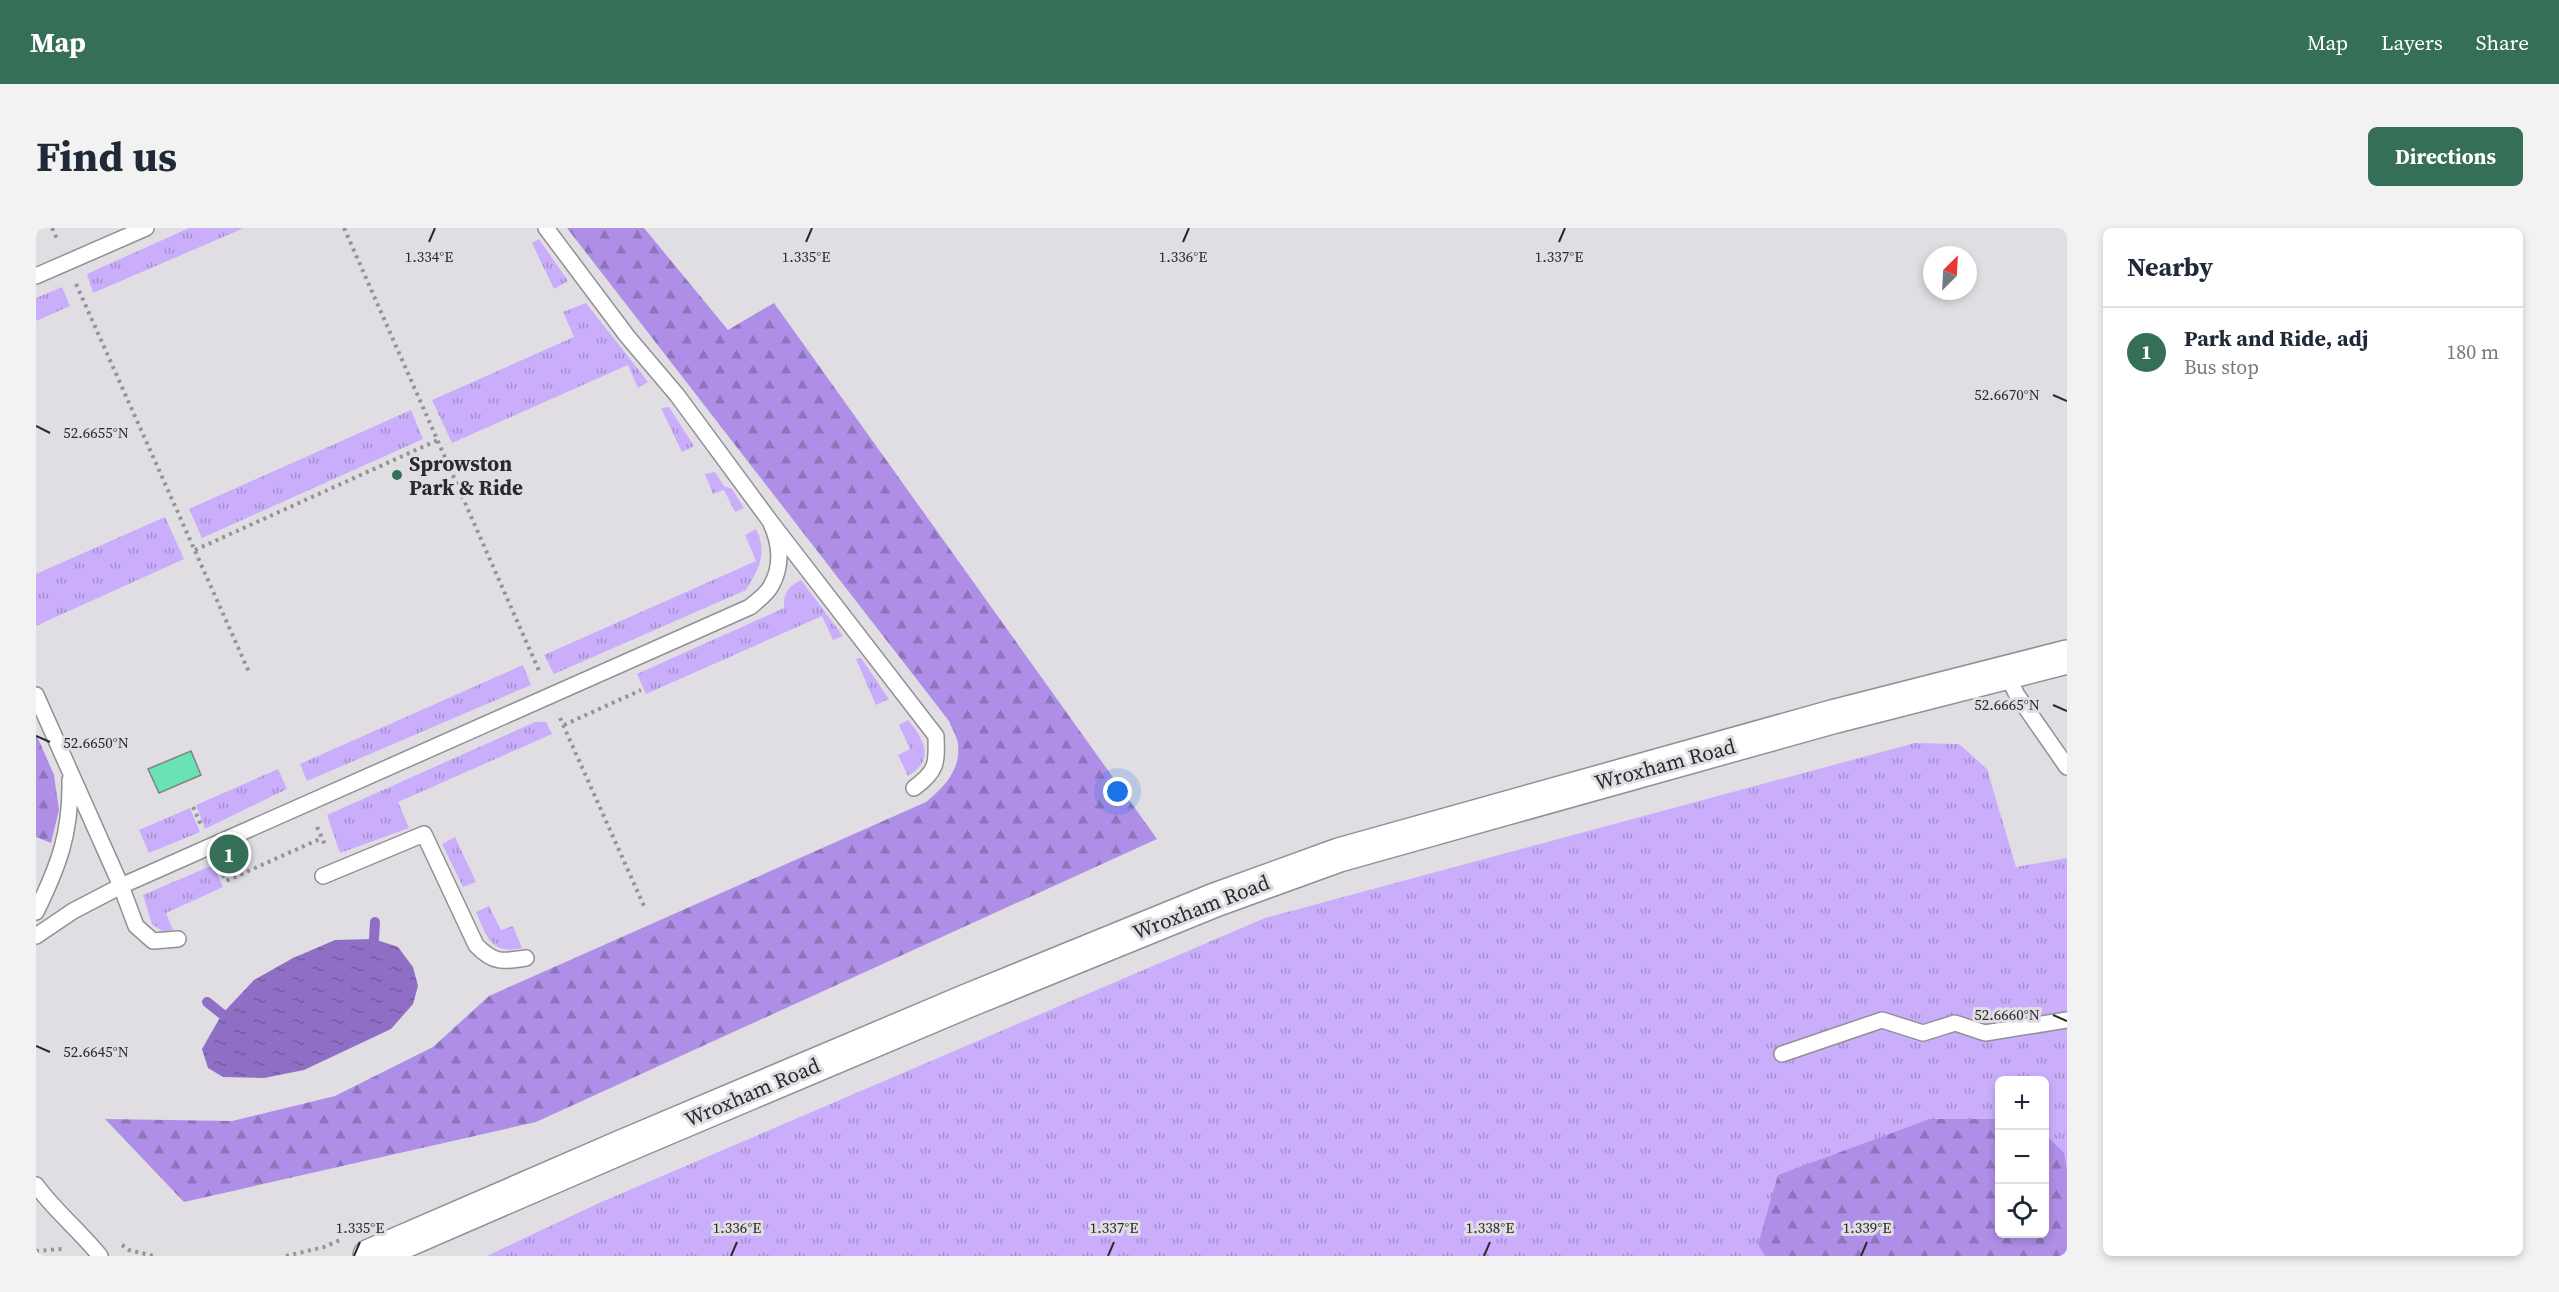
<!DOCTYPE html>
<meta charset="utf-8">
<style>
:root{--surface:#fff;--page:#f2f2f3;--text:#1f2937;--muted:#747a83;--line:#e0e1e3;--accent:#366f58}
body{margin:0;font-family:"Source Serif 4",serif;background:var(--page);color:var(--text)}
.controls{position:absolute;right:18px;bottom:18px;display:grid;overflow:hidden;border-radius:9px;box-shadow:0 3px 9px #0003}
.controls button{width:54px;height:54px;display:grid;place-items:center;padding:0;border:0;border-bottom:2px solid var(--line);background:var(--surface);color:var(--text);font:30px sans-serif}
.compass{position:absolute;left:1887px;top:18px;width:54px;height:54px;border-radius:50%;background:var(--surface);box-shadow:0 3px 9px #0003;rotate:24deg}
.you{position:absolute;left:1082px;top:564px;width:21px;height:21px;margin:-15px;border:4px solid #fff;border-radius:50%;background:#1a73e8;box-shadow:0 0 0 9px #1a73e833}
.badge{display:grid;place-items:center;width:39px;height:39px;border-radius:50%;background:var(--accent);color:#fff;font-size:20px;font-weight:700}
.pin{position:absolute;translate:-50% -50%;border:3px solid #fff;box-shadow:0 2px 6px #0006}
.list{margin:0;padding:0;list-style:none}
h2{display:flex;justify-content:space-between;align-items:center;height:78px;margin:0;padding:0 24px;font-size:26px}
h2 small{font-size:20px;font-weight:400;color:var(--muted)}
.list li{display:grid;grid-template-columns:39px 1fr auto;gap:18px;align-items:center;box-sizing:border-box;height:90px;padding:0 24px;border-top:2px solid var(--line)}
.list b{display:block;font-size:22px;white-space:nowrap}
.list p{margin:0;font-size:20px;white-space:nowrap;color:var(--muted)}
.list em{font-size:20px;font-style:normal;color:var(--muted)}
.icon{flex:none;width:33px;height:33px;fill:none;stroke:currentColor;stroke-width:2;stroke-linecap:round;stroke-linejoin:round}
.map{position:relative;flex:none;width:2031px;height:1028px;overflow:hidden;border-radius:9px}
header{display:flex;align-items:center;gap:36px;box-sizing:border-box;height:84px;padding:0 30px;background:var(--accent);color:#fff}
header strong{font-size:28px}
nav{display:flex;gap:33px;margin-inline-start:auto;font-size:21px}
.intro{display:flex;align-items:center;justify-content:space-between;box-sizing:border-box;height:144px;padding:0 36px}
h1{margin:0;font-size:42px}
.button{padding:15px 27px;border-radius:9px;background:var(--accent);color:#fff;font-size:21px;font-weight:700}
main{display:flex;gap:36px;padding:0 36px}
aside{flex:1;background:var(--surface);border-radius:9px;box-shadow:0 3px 9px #0003}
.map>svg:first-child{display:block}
</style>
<header>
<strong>Map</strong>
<nav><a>Map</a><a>Layers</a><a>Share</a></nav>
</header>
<div class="intro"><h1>Find us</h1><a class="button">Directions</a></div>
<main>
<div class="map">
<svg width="2031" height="1028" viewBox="0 0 2031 1028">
<defs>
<pattern id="grass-tufts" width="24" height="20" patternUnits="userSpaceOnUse" patternTransform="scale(1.5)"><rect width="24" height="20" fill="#caaefc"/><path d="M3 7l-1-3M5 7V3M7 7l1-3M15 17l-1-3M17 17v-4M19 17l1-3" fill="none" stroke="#a48ecc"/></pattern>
<pattern id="forest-firs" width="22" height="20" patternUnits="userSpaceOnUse" patternTransform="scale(1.5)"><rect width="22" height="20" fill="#af8ee7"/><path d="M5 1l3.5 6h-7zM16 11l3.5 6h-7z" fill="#8f74bb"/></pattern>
<pattern id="water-ripples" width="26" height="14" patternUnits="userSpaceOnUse" patternTransform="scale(1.5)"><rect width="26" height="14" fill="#8f6fc5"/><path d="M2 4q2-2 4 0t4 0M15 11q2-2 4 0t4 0" fill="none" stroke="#755ba0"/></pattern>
</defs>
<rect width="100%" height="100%" fill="#e0dee3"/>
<!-- grass -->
<path fill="url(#grass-tufts)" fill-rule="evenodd" d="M 153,0 L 208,0 L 57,65 L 51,46 Z
M 503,11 L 532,53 L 518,61 L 496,15 Z
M 26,59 L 34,78 L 0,93 L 0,70 Z
M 550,75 L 612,154 L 602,160 L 592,137 L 416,215 L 396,172 L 538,109 L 527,84 Z
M 633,179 L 658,218 L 646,224 L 625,180 Z
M 375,182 L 387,211 L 166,310 L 153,281 Z
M 679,244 L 688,258 L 696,261 L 708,280 L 699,284 L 688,262 L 677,266 L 669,246 Z
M 129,289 L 148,331 L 0,398 L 0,346 Z
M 720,301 C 732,325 723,340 710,362 L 518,446 L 508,427 L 720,333 L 709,307 Z
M 765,352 L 807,408 L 797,412 L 786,388 L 610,466 L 601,446 L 748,380 C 747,365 752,359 765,352 Z
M 825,430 L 853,471 L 840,477 L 820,431 Z
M 487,437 L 495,457 L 271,553 L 264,536 Z
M 872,492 C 889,512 899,532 872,548 L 862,527 L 874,521 L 863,497 Z
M 499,494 L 510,494 L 516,506 L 362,574 L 373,600 L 304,625 L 291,587 Z
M 1879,515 L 1923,516 L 1951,541 L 1980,639 L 2031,630 L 2031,1028 L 451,1028 L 563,975 L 1229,690 ZM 1964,852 L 2008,852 L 2008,1006 L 1964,1006 Z
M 242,541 L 251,561 L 169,601 L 160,577 Z
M 154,580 L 164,604 L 113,625 L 103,602 Z
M 419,609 L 440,654 L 427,659 L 406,616 Z
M 177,637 L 187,659 L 130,685 L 137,702 L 126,703 L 116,696 L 107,667 Z
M 453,678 L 465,702 L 477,698 L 486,720 C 455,727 451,709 440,684 Z"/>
<!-- forest -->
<path fill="url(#forest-firs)" d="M 531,0 L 608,0 L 692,102 L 738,75 L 1121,611 L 500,894 L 148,974 L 69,891 L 196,893 L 299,868 L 397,819 L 453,768 L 890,574 C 908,559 925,542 922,516 C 921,509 916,500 913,493 Z
M 0,506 L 18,547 L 23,582 L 15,615 L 0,609 Z
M 1894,891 L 1963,891 L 1964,1006 L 2008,1006 L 2009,906 L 2028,925 L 2031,944 L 2031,1028 L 1729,1028 L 1722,1016 L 1742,947 Z"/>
<!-- water -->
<path fill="url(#water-ripples)" d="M 338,711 L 362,719 L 377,739 L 382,758 L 377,776 L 355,801 L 268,842 L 228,850 L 187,849 L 172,840 L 166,821 L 186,786 L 218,752 L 257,730 L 299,712 Z"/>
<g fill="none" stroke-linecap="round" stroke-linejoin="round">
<!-- stream -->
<path stroke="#8f6fc5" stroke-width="10" d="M 338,711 L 339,694
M 171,774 L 186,786"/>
</g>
<!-- building -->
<path fill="#69e3b4" stroke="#808583" stroke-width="1.5" d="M 155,523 L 165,547 L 123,565 L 112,541 Z"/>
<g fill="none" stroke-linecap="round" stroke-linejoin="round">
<defs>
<path id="lane" d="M 510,0 L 591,108 L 641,167 L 734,293 L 900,508 C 901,536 901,543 878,560
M 0,48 L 110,0
M 1970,445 L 1981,467 L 2031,539
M 0,467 L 85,658 L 100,698 L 117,713 L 142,711
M 287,648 L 388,606 L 440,717 C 457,735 466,734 490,730
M 0,684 C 23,637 35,605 34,552
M 0,708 L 37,683 L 85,658 L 714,379 C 721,373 731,366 735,358 C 747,337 744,314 734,293
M 1746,826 L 1846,792 L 1887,805 L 1919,795 L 1949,805 L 2031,792
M 0,957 C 19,983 44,1003 64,1028"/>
<path id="primary" d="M 334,1028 L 588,918 L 931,773 L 1179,672 L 1303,627 L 1796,489 L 2031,429"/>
</defs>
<!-- lane casing -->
<use href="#lane" stroke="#919095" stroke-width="18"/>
<!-- primary casing -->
<use href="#primary" stroke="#919095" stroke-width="36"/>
<!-- path -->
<path stroke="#949397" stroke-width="4" stroke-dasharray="3 4.5" stroke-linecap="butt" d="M 16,0 L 22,13
M 308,0 L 504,445
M 40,56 L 213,444
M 159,322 L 402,212
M 524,490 L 608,678
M 528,497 L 605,462
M 157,579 L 165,597
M 281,599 L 290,619
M 184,640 L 190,653 L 286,610
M 86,1017 L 93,1022 L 118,1028
M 0,1023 L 26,1021
M 250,1028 L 288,1019 L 304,1012"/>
<!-- lane -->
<use href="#lane" stroke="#fff" stroke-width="15"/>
<!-- primary -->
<use href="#primary" stroke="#fff" stroke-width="33"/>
</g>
<!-- ticks -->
<path fill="none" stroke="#2a292b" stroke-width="2" d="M 393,14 L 399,0M 770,14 L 776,0M 1147,14 L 1153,0M 1523,14 L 1529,0M 2017,167 L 2031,173M 0,198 L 14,205M 2017,477 L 2031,483M 0,508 L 14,514M 2017,787 L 2031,793M 0,818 L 14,824M 318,1028 L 324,1014M 695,1028 L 701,1014M 1072,1028 L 1078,1014M 1448,1028 L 1454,1014M 1825,1028 L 1831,1014"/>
<!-- markers -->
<circle fill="#366f58" stroke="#e0dee3" stroke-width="2" cx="361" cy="247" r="6"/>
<g text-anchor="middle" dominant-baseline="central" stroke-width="6" stroke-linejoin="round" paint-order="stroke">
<!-- poi labels -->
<g font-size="21" font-weight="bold" fill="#2a292b" stroke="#e0dee3" text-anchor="start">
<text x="373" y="235">Sprowston<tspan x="373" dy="24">Park &amp; Ride</tspan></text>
</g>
<!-- street labels -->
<g font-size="21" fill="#2a292b" stroke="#e0dee3">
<text transform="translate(1629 536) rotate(-15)">Wroxham Road</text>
<text transform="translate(1165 679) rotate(-21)">Wroxham Road</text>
<text transform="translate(716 864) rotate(-23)">Wroxham Road</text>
</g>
</g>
<g font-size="15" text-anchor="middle" fill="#2a292b" stroke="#e0dee3" stroke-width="6" stroke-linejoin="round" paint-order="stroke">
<text x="393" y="34">1.334°E</text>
<text x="770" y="34">1.335°E</text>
<text x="1147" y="34">1.336°E</text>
<text x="1523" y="34">1.337°E</text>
<text x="1971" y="172">52.6670°N</text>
<text x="60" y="210">52.6655°N</text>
<text x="1971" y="482">52.6665°N</text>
<text x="60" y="520">52.6650°N</text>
<text x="1971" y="792">52.6660°N</text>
<text x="60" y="829">52.6645°N</text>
<text x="324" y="1005">1.335°E</text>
<text x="701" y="1005">1.336°E</text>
<text x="1078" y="1005">1.337°E</text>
<text x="1454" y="1005">1.338°E</text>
<text x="1831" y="1005">1.339°E</text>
</g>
</svg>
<div class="controls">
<button>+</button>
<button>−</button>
<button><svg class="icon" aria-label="locate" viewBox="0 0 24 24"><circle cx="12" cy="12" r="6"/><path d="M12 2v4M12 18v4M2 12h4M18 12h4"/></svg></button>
</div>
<svg class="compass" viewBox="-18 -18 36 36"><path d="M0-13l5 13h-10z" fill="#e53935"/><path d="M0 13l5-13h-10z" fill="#747a83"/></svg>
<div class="you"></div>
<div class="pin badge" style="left:193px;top:626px">1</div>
</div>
<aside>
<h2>Nearby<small></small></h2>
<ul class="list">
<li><span class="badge">1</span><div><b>Park and Ride, adj</b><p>Bus stop</p></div><em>180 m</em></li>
</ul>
</aside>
</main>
